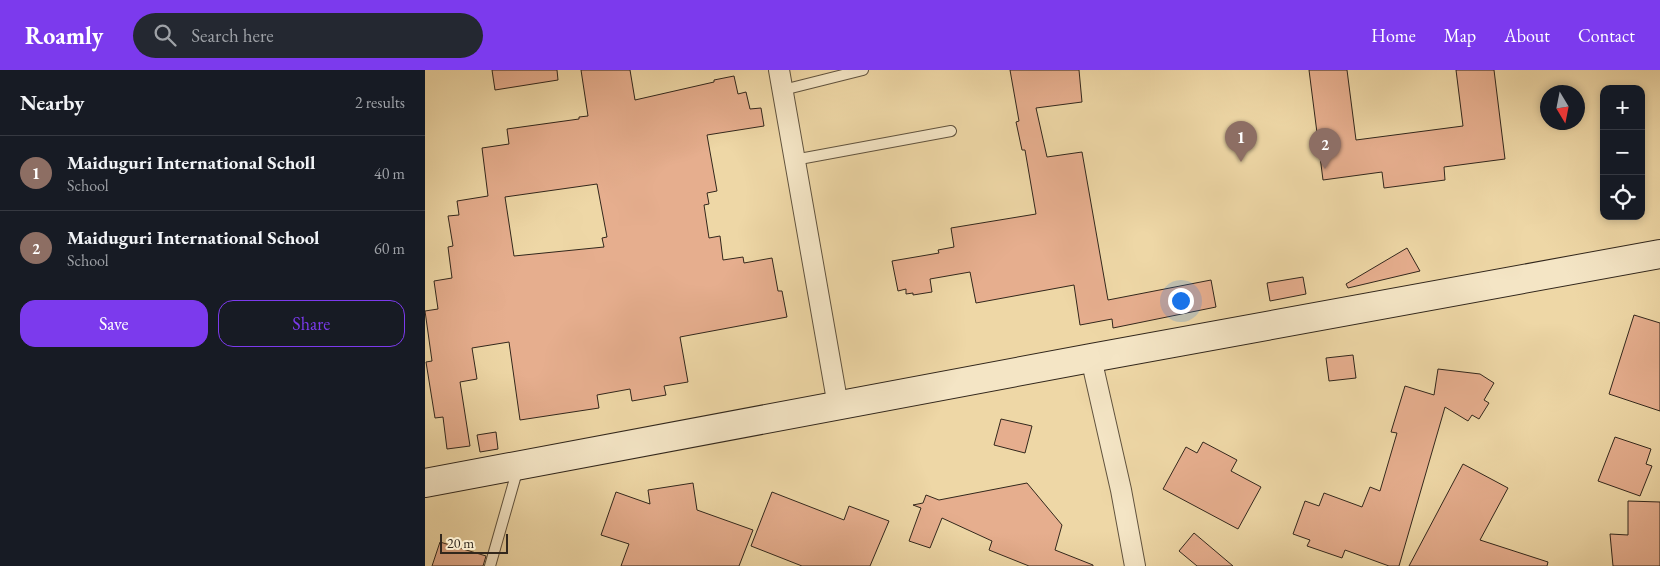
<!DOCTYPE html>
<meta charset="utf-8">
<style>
:root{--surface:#171b24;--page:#242831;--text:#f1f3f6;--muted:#9ea1a6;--line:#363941;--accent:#7c3aed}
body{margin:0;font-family:"EB Garamond",serif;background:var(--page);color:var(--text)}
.controls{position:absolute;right:15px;top:15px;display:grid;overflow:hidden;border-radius:10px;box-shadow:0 2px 8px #0003}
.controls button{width:45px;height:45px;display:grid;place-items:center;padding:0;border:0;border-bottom:1px solid var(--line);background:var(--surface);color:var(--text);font:25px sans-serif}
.compass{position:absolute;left:1115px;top:15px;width:45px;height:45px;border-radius:50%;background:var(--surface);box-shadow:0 2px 8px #0003;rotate:170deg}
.scale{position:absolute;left:15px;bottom:12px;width:68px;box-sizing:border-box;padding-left:5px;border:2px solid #32271c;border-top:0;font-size:14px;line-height:18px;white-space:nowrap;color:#32271c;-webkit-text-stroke:4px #f4e5c5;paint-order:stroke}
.you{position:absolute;left:755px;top:230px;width:18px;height:18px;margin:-12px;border:4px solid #fff;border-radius:50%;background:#1a73e8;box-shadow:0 0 0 8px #1a73e833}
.badge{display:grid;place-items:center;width:32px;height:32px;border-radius:50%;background:var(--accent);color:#fff;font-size:16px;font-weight:700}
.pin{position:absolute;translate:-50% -41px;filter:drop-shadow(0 1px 2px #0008)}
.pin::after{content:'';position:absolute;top:26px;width:18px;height:15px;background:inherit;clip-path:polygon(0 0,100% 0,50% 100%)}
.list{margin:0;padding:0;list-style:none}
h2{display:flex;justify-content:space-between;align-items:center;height:65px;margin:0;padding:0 20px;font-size:21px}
h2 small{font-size:16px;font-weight:400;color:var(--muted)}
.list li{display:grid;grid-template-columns:32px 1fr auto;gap:15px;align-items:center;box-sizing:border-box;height:75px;padding:0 20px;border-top:1px solid var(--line)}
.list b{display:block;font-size:19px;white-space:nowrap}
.list p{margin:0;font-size:16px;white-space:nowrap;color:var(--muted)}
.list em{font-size:16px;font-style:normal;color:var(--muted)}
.actions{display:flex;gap:10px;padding:15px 20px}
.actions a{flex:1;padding:11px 0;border:1px solid var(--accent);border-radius:15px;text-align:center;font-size:18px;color:var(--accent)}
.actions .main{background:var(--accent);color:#fff}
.icon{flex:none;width:28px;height:28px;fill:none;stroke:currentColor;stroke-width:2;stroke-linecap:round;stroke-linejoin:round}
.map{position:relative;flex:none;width:1235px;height:496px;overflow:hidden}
header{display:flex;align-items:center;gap:30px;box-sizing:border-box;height:70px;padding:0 25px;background:var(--accent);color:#fff}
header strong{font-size:24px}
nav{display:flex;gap:28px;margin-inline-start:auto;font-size:18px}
.search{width:350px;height:45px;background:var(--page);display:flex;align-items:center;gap:12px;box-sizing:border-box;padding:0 18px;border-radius:28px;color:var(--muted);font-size:19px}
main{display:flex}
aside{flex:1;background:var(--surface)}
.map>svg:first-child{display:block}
</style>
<header>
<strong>Roamly</strong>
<div class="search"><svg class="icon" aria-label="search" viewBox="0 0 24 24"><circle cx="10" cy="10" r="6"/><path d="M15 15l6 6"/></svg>Search here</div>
<nav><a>Home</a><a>Map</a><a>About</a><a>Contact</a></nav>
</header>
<main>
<aside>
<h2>Nearby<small>2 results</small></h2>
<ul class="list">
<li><span class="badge" style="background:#8d6e63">1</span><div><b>Maiduguri International Scholl</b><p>School</p></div><em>40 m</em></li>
<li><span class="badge" style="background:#8d6e63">2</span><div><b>Maiduguri International School</b><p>School</p></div><em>60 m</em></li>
</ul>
<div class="actions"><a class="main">Save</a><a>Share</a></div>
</aside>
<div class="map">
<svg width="1235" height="496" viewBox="0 0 1235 496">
<rect width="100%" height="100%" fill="#eed7a6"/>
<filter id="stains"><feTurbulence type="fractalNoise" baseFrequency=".004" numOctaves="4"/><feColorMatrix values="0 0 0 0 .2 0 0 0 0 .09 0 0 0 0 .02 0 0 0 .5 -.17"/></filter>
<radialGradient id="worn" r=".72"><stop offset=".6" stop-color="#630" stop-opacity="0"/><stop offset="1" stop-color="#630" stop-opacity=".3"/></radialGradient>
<!-- building -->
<path fill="#e6ae8e" stroke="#32271c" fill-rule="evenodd" d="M 67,0 L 132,0 L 133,10 L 70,20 Z
M 156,0 L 205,0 L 210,30 L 289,12 L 289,10 L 309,6 L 313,24 L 321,22 L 325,39 L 336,38 L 339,56 L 282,65 L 292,121 L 282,123 L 284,134 L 279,135 L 284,168 L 295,166 L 298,190 L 318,187 L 319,193 L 347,188 L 353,221 L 357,221 L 362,247 L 255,267 L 263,312 L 239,316 L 241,325 L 207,331 L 205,319 L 172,325 L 174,338 L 95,350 L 84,272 L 47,278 L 52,309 L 35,312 L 45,376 L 22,379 L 18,347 L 10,348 L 1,292 L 7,291 L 0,241 L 13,239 L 9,211 L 27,208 L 23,177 L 28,176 L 23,146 L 34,145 L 32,131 L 63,126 L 57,78 L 84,74 L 82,59 L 154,49 L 154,47 L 163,46 ZM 172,114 L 182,167 L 177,168 L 179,177 L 89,186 L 80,127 Z
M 585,0 L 654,0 L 657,32 L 611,38 L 622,87 L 657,82 L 683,230 L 786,210 L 791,237 L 688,258 L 687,249 L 655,255 L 649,215 L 551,233 L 545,202 L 505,209 L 507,222 L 488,225 L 488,223 L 481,224 L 481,219 L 473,221 L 467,191 L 514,183 L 513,180 L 529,177 L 526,158 L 611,144 L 600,80 L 597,80 L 591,52 L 594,51 Z
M 884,0 L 922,0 L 931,70 L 1038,56 L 1031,0 L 1069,0 L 1080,89 L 1019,97 L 1020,110 L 959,118 L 957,102 L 898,110 Z
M 982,178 L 995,201 L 923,218 L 921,214 Z
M 878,207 L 881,224 L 845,231 L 842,213 Z
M 1209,245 L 1235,253 L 1235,341 L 1184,324 Z
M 928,285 L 931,308 L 904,311 L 901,288 Z
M 1013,299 L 1055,304 L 1069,313 L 1059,330 L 1064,333 L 1054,349 L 1047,345 L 1043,351 L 1020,337 L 974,496 L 964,496 L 920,480 L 917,488 L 882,476 L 885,470 L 868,464 L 880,431 L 894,436 L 899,423 L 937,437 L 945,417 L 955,421 L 972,363 L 966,362 L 980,316 L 1009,325 Z
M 576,349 L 607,356 L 600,383 L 569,375 Z
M 71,362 L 73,379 L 55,382 L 52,365 Z
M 1190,367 L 1226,379 L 1221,394 L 1227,396 L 1215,426 L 1173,411 Z
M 778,372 L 812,390 L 806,401 L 836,417 L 813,459 L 738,419 L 761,377 L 772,383 Z
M 1038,394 L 1083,418 L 1055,470 L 1123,492 L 1122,496 L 984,496 Z
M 268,413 L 272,440 L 328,460 L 314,496 L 196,496 L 204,474 L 176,465 L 191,422 L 225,434 L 223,420 Z
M 602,413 L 637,455 L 630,480 L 668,495 L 668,496 L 604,496 L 564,480 L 567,471 L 517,448 L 505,478 L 484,471 L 496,438 L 488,435 L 498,433 L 501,425 L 514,430 Z
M 347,422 L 419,450 L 424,436 L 464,451 L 445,496 L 377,496 L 326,476 Z
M 1203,431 L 1235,432 L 1235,496 L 1188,496 L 1185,464 L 1203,465 Z
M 769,463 L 808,496 L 772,496 L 754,481 Z
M 15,472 L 61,486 L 58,496 L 7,496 Z"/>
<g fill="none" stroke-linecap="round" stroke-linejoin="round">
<defs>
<path id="lane" d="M 358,20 L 438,0
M 369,90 L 526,61
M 65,496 L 93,398"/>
<path id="street" d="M 354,0 L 413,336
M 666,288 L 696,420 L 710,496"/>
<path id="secondary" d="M 0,413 L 666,288 L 1235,184"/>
</defs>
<!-- lane casing -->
<use href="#lane" stroke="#61533e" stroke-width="12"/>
<!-- street casing -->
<use href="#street" stroke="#61533e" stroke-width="22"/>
<!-- secondary casing -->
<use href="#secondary" stroke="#32271c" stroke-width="30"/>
<!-- lane -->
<use href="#lane" stroke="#f4e5c5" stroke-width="10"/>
<!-- street -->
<use href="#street" stroke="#f4e5c5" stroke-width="20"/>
<!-- secondary -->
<use href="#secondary" stroke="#f4e5c5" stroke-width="28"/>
</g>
<rect width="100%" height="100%" filter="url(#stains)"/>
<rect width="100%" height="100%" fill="url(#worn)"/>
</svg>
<div class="controls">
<button>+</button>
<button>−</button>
<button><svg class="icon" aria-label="locate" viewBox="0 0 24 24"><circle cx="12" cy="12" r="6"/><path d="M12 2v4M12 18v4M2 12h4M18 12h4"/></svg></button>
</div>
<svg class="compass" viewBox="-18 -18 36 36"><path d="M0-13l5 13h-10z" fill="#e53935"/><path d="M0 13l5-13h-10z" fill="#9ea1a6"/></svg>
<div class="scale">20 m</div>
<div class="you"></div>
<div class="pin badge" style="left:816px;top:92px;background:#8d6e63">1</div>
<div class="pin badge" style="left:900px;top:99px;background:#8d6e63">2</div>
</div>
</main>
